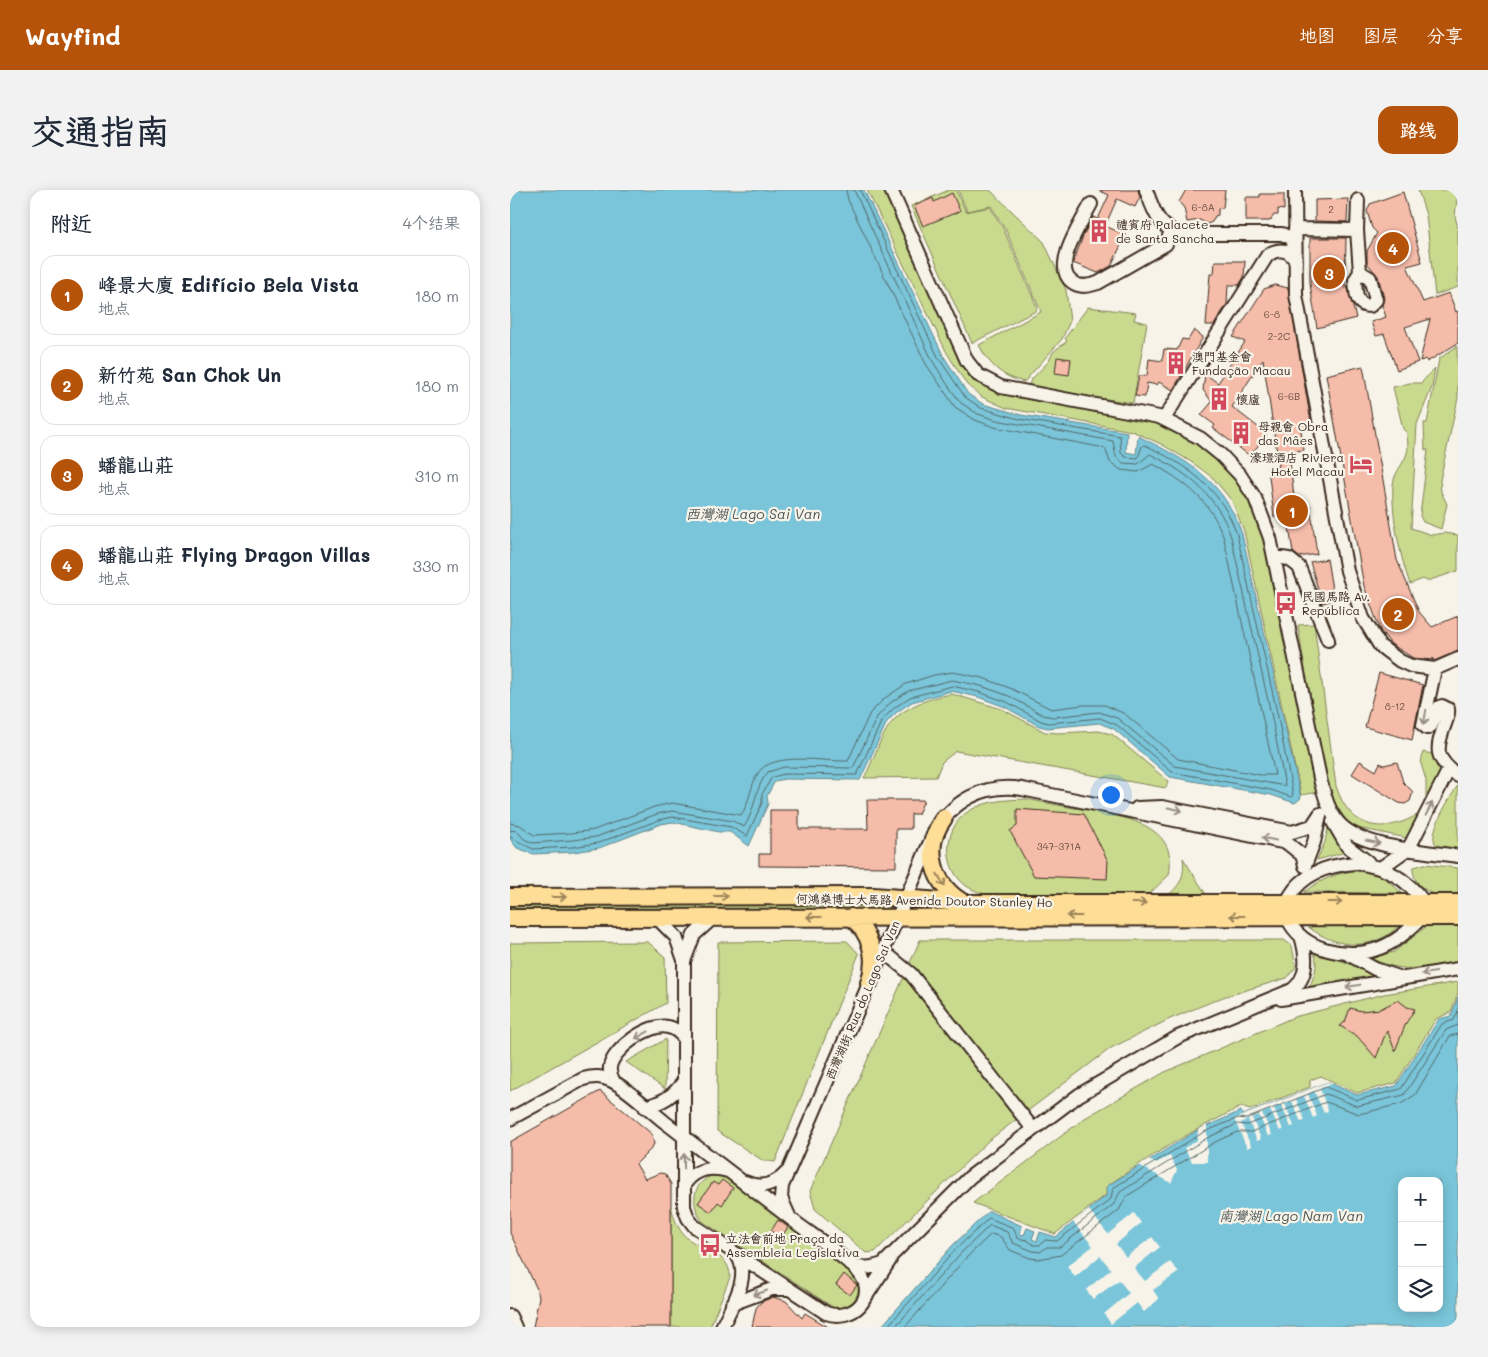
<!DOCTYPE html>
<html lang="zh">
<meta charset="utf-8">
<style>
:root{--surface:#fff;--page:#f2f2f3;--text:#1f2937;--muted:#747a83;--line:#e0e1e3;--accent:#b45309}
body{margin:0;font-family:Mali,"LXGW WenKai TC",sans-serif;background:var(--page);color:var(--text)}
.controls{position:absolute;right:15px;bottom:15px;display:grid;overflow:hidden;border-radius:10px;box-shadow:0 2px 12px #0003}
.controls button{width:45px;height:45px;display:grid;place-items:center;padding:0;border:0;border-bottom:1px solid var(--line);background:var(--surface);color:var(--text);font:25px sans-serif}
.you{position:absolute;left:600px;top:604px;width:18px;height:18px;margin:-12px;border:4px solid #fff;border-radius:50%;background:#1a73e8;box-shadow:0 0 0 8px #1a73e833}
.badge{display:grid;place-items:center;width:32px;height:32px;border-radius:50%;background:var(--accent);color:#fff;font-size:16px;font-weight:700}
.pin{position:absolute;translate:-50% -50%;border:2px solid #fff;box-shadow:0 1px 5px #0006}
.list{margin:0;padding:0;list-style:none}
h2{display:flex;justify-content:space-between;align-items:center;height:65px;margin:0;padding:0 20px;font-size:21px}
h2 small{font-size:16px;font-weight:400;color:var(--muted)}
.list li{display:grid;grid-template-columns:32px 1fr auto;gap:15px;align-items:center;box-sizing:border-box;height:80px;margin:0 10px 10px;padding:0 10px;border:1px solid var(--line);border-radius:15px}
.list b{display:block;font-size:19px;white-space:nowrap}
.list p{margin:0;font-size:16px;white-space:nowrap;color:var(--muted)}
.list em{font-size:16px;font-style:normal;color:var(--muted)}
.icon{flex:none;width:28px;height:28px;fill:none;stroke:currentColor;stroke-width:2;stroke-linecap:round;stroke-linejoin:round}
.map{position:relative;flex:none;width:948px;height:1137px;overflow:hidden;border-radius:15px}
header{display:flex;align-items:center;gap:30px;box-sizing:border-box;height:70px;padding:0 25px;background:var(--accent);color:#fff}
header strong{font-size:24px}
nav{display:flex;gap:28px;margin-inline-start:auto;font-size:18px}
.intro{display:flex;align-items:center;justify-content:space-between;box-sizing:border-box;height:120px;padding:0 30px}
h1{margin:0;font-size:35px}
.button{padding:12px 22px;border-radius:15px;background:var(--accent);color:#fff;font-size:18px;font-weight:700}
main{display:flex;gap:30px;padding:0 30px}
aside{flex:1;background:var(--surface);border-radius:15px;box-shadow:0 2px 12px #0003}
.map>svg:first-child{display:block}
</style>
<header>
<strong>Wayfind</strong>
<nav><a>地图</a><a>图层</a><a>分享</a></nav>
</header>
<div class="intro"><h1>交通指南</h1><a class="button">路线</a></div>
<main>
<aside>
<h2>附近<small>4个结果</small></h2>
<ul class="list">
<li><span class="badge">1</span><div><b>峰景大廈 Edifício Bela Vista</b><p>地点</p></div><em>180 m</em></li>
<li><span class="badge">2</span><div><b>新竹苑 San Chok Un</b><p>地点</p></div><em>180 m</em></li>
<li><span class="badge">3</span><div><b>蟠龍山莊</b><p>地点</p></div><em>310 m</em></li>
<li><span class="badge">4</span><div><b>蟠龍山莊 Flying Dragon Villas</b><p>地点</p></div><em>330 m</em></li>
</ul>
</aside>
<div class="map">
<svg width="948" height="1137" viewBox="0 0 948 1137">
<rect width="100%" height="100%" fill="#f7f3e8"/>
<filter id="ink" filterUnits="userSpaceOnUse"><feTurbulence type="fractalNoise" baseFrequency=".02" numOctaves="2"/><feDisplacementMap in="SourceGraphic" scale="10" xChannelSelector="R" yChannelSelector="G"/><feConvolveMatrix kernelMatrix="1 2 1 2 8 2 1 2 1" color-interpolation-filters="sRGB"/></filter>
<g filter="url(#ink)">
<!-- green -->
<path fill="#c9da8e" stroke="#828256" d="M 357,0 L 381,0 L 466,184 L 655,230 L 671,239 L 730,286 L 759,351 L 810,602 L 791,605 L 734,341 L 722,311 L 703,288 L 683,273 L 651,254 L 622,241 L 496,218 L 472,207 L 457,195 L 437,163 Z
M 439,0 L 446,0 L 456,22 L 480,17 L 493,38 L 527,117 L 526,121 L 462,153 L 401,16 Z
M 448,0 L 480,0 L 534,52 L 556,100 L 560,131 L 552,149 L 514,192 C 492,187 479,175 469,155 L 531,122 L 495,38 L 481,16 L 457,21 Z
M 908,0 L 948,0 L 945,26 L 948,39 L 948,97 L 925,105 L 916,25 Z
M 578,117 L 626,123 L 624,130 L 637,133 L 623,213 L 518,197 L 521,190 L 539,171 L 543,162 L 557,151 L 555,148 Z
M 947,156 L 948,208 L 930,290 L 931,302 L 937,314 L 931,339 L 913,332 L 910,326 L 918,260 L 915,260 L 914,233 L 917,233 L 929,169 Z
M 925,178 L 922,197 L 907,234 L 901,338 L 922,345 L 934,343 L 948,345 L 948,381 L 917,391 L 913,389 L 900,394 C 890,367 881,324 883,295 C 884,282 894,274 897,263 C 899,257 897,249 897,243 L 893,239 L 883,197 L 900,193 L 911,193 Z
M 804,434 L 826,596 C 841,643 878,645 915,620 L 903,644 L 897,648 L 848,638 L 837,631 L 820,607 L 804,541 L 788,435 Z
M 442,504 L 492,519 L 535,542 L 549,543 L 588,541 L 602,544 L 658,591 L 656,598 L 446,561 L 432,572 L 426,587 L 354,588 C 364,570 369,548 382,532 C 395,516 422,507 442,504 Z
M 927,548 L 924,571 L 932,585 L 916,613 L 916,590 L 911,574 L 913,562 L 922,564 Z
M 948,595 L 948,661 C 942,660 934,660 929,657 C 912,649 942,605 948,595 Z
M 516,609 C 537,613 557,617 577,620 C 614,627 669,634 659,685 L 637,706 L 476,705 C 466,701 456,698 449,689 C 432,669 436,635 459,621 C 477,610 496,610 516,609 Z
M 820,629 L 836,662 L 807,670 L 815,652 Z
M 673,668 L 697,706 L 658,705 C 671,695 675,685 673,668 Z
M 915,674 L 948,678 L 948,709 C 930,707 906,702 903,681 L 904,677 Z
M 851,680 L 875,688 L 892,703 L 794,702 C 811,689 829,682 851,680 Z
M 0,712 L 374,713 L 383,714 L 379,721 L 0,720 Z
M 793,732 L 892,732 C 865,764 821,759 793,732 Z
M 948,733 L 948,772 C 910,777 897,785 860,768 L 884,762 L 918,735 Z
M 410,750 L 774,750 L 782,756 L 786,777 L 777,788 L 713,807 L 660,829 L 601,858 L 478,951 L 365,1062 L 356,1063 L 305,1019 L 300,1001 Z
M 337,751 L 349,764 L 265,972 L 252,970 L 207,941 L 208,752 Z
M 138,752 L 155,767 L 156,813 L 0,901 L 0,753 Z
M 804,762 L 854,778 L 865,785 L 798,800 C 804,786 809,777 804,762 Z
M 948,792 L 948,803 L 941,822 L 926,829 L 886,893 L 847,903 L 811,886 L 800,890 L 800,897 L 740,920 L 731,917 C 683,940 639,966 596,997 L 596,1005 L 545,1044 L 463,1013 L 575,928 L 655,882 L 784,827 L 874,804 Z
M 156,849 L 155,899 L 116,872 Z
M 204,985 L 218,988 L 343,1085 C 355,1101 344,1120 324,1118 L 192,1031 C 180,1014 182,992 204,985 Z
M 161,1014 C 163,1025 166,1035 173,1044 C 186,1060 220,1060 220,1087 L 200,1137 L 161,1137 Z"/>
<!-- water -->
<path fill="#7ac5d9" stroke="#61878e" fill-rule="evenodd" d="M 0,0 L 354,0 L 433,165 L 458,204 L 473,214 L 511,225 L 617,242 L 616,262 L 626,264 L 628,246 C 677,270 714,290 732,344 L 791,608 L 785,613 L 761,605 L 660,587 L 604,539 L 589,533 L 538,538 L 529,536 L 495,517 L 468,507 L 441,501 L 402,512 L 387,522 L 377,532 L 350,590 L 275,589 L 265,591 L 257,606 L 258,614 L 239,656 L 220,642 L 209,642 L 163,632 L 151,634 L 89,658 L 64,662 L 23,664 L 7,658 L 0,649 Z
M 948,807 L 948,1137 L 371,1137 L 443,1055 L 479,1021 L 512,1036 L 510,1044 L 514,1045 L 517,1038 L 525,1041 L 522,1049 L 527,1051 L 530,1042 L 546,1047 L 597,1005 L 597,996 L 688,940 L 731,921 L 733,925 L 818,892 L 847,905 L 886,896 L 929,829 L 941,826 ZM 892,991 L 929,991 L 929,1118 L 892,1118 Z"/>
<!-- pier -->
<path fill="#f7f3e8" d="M 818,892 L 822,894 L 810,899 L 818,921 L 814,923 L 804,901 L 798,904 L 807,926 L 803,928 L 794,906 L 786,909 L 795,930 L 791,932 L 782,911 L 775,914 L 784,936 L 781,937 L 771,915 L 764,918 L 773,940 L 770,941 L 760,920 L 752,923 L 762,945 L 758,946 L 749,925 L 742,928 L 751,949 L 747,951 L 738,929 L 731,933 L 741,956 L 737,958 L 724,929 Z
M 697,935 L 697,972 L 682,972 L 674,958 L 687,951 L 688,940 Z
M 660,966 L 667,980 L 661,993 L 629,975 L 638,970 L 646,973 Z
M 579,1020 L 598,1044 L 624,1023 L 631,1033 L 606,1054 L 616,1067 L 642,1047 L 650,1057 L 624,1078 L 635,1091 L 660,1072 L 669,1082 L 643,1100 L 649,1109 L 634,1122 L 627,1113 L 601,1134 L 594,1124 L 619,1103 L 609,1090 L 583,1109 L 576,1100 L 601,1079 L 590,1066 L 565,1087 L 557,1076 L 583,1056 L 563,1032 Z"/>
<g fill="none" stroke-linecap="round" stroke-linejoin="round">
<!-- shore -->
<path stroke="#546869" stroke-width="1" d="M 0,633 L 10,635 L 24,645 L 62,643 L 84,640 L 144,617 L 162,613 L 231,625 C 240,613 240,596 248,583 C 262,561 315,572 338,571 L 360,523 L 375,508 L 396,494 L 424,485 L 443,482 L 473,488 L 502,499 L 541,519 L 573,515 L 595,515 L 615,524 L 668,569 L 750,585 L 765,585 L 714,349 C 702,312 676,292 643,274 L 628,282 L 611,280 L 600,272 L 595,258 L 484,237 L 465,230 L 445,217 L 416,174 L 338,10 L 336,0
M 0,640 L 7,641 L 14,649 L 23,653 L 63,650 L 86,647 L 147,624 L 162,621 L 223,631 L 234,637 C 246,620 244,597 258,582 L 274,577 L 343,578 L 367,527 L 380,513 L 398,501 L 442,490 L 471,496 L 499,506 L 533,525 L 543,527 L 589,522 L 607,528 L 665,576 L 775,596 L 762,528 L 721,347 C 708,306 678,283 640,264 L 628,274 L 613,273 L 606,267 L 603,251 L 486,230 L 468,224 L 451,213 L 437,194 L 422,170 L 344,0
M 0,647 L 23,659 L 63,657 L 88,653 L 149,630 L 163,627 L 221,637 L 237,646 L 252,613 L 252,604 L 262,587 L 275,584 L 347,585 L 372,530 L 384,518 L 400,507 L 442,496 L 469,502 L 497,512 L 531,531 L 539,533 L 590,528 L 607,535 L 662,582 L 761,600 L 781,607 L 783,605 L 768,527 L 727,345 C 712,299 678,276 635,255 L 632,256 L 628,268 L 616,267 L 611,263 L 610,246 L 509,229 L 471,218 L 455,207 L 428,167 L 350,0
M 377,1137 L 447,1058 L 479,1028 L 504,1038 L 507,1048 L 517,1050 L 524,1055 L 530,1055 L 535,1050 L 547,1051 L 601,1009 L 603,998 L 694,942 L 728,928 L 736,929 L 816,897 L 847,910 L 891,899 L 932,834 L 944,830 L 948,821
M 385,1137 L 451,1063 L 480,1035 L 497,1042 L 503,1053 L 523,1061 L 530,1062 L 537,1057 L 550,1057 L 604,1014 L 610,1002 L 697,948 L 727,934 L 738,935 L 816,904 L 847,916 L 894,905 L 936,840 L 948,835
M 395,1137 L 456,1068 L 481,1044 L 491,1047 L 500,1060 L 520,1068 L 528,1069 L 551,1065 L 609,1020 L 617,1006 L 705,952 L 727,942 L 741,942 L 816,912 L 849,924 L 891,914 L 905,905 L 940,846 L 948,844"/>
</g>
<!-- building -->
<path fill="#f5bcaa" stroke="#3b2a1e" d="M 588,0 L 628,0 L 630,7 L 625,17 L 607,9 L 595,36 L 616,45 L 601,76 L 588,83 L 563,73 L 573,46 L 583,27 L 588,29 L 599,5 Z
M 676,0 L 715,0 L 713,18 L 708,19 L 708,25 L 705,26 L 702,32 L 697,34 L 690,30 L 677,32 L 674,18 L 669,12 Z
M 893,2 L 912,72 L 897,76 L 913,112 L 939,103 L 946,122 L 948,121 L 948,153 L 917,172 L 916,169 L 910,171 L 920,129 L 895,137 L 908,172 L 887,180 L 874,144 L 866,146 L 861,132 L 876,127 L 872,115 L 874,108 L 868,86 L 857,73 L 857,61 L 867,43 L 862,38 L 857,21 L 860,14 Z
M 442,3 L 450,21 L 413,36 L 404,16 L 423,8 L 424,12 Z
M 750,4 L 774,4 L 774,20 L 768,19 L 768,25 L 764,25 L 760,31 L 736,31 L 736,7 L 750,7 Z
M 838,9 L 837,32 L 805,31 L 805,10 Z
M 800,48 L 836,48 L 835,99 L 837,95 L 846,128 L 807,138 L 800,94 Z
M 705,71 L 735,71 L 734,87 L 729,95 L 718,95 L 717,114 L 704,135 L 696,135 L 700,84 L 704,84 Z
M 765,95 L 778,98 L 802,238 L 791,240 L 794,260 L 779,262 L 785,316 L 800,315 L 807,364 L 789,367 L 783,362 L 777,325 L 764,327 L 758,278 L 769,276 L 753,169 L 722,217 L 757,244 L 740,266 L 703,238 L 705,235 L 691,225 L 702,212 L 693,200 L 695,184 L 708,193 L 735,152 L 723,147 L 754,99 Z
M 684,140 L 693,147 L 663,200 L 649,192 L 647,195 L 637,193 L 635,207 L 625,206 L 629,186 L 637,186 L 639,169 L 652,171 L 654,159 L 667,160 L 672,149 L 678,150 Z
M 547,167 L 561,169 L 559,185 L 545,183 Z
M 853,176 L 887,370 L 909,422 L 922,437 L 948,426 L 948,461 L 924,471 L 923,468 L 923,470 L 903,468 L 881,454 L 870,440 L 854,396 L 816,185 Z
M 817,369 L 824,411 L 812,413 L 800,372 Z
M 869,483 L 913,495 L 902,550 L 855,537 Z
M 850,571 L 866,581 L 870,573 L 874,575 L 887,572 L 893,592 L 903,602 L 900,611 L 895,614 L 889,613 L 842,584 Z
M 357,610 L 414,610 L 408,624 L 401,624 L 401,639 L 386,639 L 386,677 L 249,676 L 249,664 L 260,664 L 260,620 L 289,620 L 289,639 L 358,639 Z
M 507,619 L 574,624 L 598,671 L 597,689 L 524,686 L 500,641 L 507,636 Z
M 888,810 L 897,817 L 905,819 L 896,833 L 885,861 L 877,840 L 866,868 L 847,846 L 830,836 L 835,832 L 840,818 L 851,821 L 870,819 Z
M 90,901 L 142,944 L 144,954 L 141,959 L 126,974 L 135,989 L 150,983 L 155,984 L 161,994 L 161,1137 L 23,1137 L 29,1107 L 27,1099 L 0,1043 L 0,952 Z
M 212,990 L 223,998 L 212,1015 L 208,1012 L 201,1022 L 188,1013 L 203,992 L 208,995 Z
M 268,1030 L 278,1037 L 271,1048 L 261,1041 Z
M 334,1084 L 347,1095 L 340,1105 L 326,1095 Z
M 263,1107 L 276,1111 L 292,1128 L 295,1123 L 318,1137 L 242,1137 L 246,1118 L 251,1112 Z"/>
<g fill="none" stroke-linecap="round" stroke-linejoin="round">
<defs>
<path id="minor" d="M 381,0 L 457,171 L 468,185 L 491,197 L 649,227 L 690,248 L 711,265 L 730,285 L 745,308 L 760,348 L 811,593 C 815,607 819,621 828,632 C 849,658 915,661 948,666
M 636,0 C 644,21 648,38 671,44 L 772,44 L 781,48 L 785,57
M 785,0 L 786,105 L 837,381 L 853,428 L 870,456 L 890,471 L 901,476 L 925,479 L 948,469
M 581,14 C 572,32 541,76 562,92 C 570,98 579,96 588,93 L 656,54 L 661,41
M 785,39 L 847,40 L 850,82 L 860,88 L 866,110 L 860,116 C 845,116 846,101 845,90 L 850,82
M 847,40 L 848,10
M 654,229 L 757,66 C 768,57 780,59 786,72
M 764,367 L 779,369 L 789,377 L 818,450
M 925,479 L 913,535 L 917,538 L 921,536 L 929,517 L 932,516 L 938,519 C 939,524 937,529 935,534 C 925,561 925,568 948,586
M 627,618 L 652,617 L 782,642 L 802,636 L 810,624
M 823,632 L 837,656 L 858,672
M 845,673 C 875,676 896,688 914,712 L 913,726 C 901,739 888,751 870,758 C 839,770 791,761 777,727 C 774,721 776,712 780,706 C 794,682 820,675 845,673 Z
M 795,676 L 804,652 L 810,626
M 872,677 L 899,658 L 939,579
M 146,727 L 166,747 L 174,770
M 373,761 L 401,784 L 523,939
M 836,763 L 865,779 L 889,787
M 771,809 L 948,779
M 104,892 C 102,888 99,882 100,877 C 103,859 140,832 158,837 C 165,838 170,843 174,848
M 135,917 C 154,912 163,906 174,891
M 0,929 L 73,889 C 84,886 92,886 102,891 C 121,901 139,920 156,933 C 199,966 242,999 285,1032 C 302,1045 339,1069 350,1084 C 368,1108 342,1132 316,1123 L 184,1036 L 178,1028 L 174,1017 L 174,771 L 184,745 L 204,727
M 235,992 C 250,999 265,995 276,983
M 174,995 C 184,979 201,976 218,981
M 279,1026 L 271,1008 L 272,996 L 423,645 C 441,611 474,593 512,599 L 777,653 L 792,665 L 795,675
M 341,1075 C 353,1079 361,1078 373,1074 L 460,987 L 569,905 L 668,847 L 782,800 C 799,787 797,766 791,746
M 355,1108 L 380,1070
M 222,1114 L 262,1099 L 279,1099
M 0,1126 L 5,1137
M 212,1137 C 221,1116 242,1087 227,1065"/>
<path id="major" d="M 434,628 C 412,657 423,696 454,713
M 0,707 L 363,706 L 458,713 L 948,713
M 341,727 C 361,743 368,768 359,793
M 0,728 L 948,727"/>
</defs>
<!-- minor casing -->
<use href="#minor" stroke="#3b2a1e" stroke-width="16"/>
<!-- major casing -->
<use href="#major" stroke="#3b2a1e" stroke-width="20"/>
<!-- minor -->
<use href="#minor" stroke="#f7f3e8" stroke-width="12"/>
<!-- major -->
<use href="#major" stroke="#fedd96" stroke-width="16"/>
</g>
<!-- one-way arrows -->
<defs><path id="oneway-shaft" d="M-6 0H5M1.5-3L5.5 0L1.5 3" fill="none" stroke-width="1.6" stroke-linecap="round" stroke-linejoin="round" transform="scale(1.25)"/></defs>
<g stroke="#998e83">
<use href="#oneway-shaft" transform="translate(915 527) rotate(100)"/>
<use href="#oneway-shaft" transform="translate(665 619) rotate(11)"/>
<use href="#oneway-shaft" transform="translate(919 619) rotate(-63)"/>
<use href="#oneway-shaft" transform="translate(759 649) rotate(-169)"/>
<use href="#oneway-shaft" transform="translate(863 652) rotate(11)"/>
<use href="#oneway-shaft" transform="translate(919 783) rotate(172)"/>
<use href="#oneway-shaft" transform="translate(843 796) rotate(170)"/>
<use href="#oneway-shaft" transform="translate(132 845) rotate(151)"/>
<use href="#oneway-shaft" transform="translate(174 971) rotate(-90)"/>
<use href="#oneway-shaft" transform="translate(250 1103) rotate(161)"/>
</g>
<g stroke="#9c845a">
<use href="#oneway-shaft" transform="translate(431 690) rotate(60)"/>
<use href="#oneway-shaft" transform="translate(211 706)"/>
<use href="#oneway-shaft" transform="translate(49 707)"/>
<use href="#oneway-shaft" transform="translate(825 712)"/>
<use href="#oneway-shaft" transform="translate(629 713)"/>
<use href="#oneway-shaft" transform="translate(564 726) rotate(180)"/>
<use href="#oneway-shaft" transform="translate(727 726) rotate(180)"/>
<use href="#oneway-shaft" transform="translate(304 727) rotate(180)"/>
</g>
</g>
<!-- icons -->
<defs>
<symbol id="building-bare" viewBox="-9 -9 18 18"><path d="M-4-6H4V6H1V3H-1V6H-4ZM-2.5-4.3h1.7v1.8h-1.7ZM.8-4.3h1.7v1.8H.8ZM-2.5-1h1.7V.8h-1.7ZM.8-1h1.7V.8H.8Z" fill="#d1495b" stroke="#f7f3e8" stroke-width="2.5" paint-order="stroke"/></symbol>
<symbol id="hotel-bare" viewBox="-9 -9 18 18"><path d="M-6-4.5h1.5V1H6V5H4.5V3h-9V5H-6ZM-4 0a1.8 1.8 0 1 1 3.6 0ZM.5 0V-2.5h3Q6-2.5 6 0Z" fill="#d1495b" stroke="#f7f3e8" stroke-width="2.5" paint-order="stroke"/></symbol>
<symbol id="bus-bare" viewBox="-9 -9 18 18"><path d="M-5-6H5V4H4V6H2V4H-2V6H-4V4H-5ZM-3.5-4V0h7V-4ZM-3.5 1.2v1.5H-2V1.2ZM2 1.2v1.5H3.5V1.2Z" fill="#d1495b" stroke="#f7f3e8" stroke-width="2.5" paint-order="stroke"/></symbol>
</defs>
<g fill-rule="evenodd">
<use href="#building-bare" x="573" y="25" width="32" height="32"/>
<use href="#building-bare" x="650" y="157" width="32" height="32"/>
<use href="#building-bare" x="693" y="193" width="32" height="32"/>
<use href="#building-bare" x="715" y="227" width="32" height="32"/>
<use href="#hotel-bare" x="835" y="258" width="32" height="32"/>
<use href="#bus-bare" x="760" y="397" width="32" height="32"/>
<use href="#bus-bare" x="184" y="1039" width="32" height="32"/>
</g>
<g text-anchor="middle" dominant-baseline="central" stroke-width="4.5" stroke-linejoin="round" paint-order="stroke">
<!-- number labels -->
<g font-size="10" fill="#6a4e41">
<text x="693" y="17">6-8A</text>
<text x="821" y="19">2</text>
<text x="762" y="124">6-8</text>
<text x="769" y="146">2-2C</text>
<text x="779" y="206">6-6B</text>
<text x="885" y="516">8-12</text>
<text x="549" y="656">347-371A</text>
</g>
<!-- poi labels -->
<g font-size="12" fill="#3b2a1e" stroke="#f7f3e8" text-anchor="start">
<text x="606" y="34">禮賓府 Palacete<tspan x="606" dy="14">de Santa Sancha</tspan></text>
<text x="682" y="166">澳門基金會<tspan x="682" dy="14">Fundação Macau</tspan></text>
<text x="726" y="209">懷廬</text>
<text x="748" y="236">母親會 Obra<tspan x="748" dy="14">das Mâes</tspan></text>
<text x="834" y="267" text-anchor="end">濠璟酒店 Riviera<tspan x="834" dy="14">Hotel Macau</tspan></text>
<text x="792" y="406">民國馬路 Av.<tspan x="792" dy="14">República</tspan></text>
<text x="216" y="1048">立法會前地 Praça da<tspan x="216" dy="14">Assembleia Legislativa</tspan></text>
</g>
<!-- street labels -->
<g font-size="12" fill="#3b2a1e" stroke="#f7f3e8">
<text transform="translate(414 710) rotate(1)">何鴻燊博士大馬路 Avenida Doutor Stanley Ho</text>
<text transform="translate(352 810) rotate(-67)">西灣湖街 Rua do Lago Sai Van</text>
</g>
<!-- water labels -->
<g font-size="14" font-style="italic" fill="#4e5856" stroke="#f7f3e8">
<text x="243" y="323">西灣湖 Lago Sai Van</text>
<text x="781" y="1025">南灣湖 Lago Nam Van</text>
</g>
</g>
</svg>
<div class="controls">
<button>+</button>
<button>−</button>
<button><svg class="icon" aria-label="layers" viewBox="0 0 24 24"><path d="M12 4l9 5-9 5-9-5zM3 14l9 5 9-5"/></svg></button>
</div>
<div class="you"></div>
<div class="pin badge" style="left:782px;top:321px">1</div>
<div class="pin badge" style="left:888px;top:424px">2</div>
<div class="pin badge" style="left:819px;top:83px">3</div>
<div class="pin badge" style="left:883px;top:58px">4</div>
</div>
</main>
